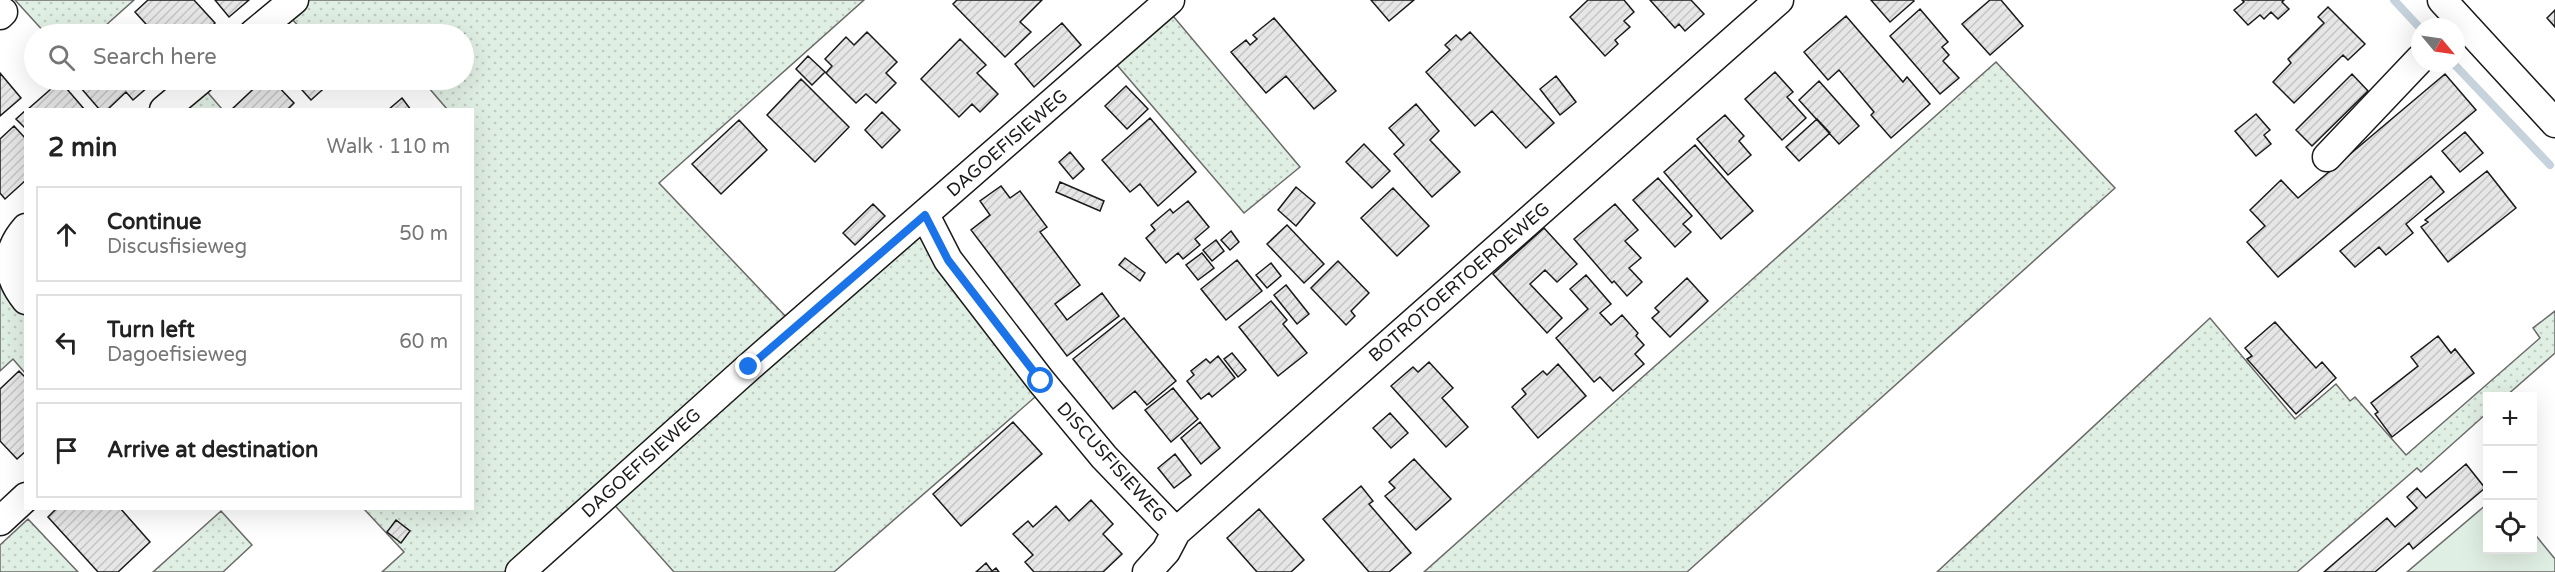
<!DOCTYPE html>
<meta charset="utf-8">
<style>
:root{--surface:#fff;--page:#f6f6f6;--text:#222;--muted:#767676;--line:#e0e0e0}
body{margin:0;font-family:"Varela Round",sans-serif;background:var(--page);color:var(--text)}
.controls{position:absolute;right:18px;bottom:18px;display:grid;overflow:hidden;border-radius:0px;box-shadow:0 6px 24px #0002}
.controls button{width:54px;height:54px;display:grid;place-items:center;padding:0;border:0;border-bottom:2px solid var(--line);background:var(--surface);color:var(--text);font:30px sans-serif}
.compass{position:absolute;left:2411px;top:18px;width:54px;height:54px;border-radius:50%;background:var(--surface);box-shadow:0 6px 24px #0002;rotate:119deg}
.stop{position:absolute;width:18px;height:18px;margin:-14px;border:4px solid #1a73e8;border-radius:50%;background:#fff}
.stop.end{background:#1a73e8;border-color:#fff;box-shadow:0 2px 6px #0008}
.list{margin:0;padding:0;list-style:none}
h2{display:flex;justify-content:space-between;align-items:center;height:78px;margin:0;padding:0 24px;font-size:26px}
h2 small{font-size:20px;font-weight:400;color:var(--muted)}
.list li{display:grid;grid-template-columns:39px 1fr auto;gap:18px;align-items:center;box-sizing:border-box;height:96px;margin:0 12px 12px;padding:0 12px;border:2px solid var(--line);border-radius:0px}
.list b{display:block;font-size:22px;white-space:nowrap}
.list p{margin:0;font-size:20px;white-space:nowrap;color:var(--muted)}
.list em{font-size:20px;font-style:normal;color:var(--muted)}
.icon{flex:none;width:33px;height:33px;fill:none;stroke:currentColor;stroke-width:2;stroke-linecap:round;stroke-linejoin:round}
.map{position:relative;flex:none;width:2555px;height:572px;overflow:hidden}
.search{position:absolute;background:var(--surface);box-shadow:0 6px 24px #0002;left:24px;top:24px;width:450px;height:66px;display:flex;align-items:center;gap:15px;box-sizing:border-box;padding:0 21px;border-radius:33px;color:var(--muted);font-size:22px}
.panel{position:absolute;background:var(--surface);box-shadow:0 6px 24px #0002;left:24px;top:108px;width:450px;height:402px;border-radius:0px}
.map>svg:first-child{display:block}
</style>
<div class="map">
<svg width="2555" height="572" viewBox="0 0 2555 572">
<defs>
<pattern id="green-dots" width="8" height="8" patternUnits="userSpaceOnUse" patternTransform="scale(1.5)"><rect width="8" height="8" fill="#e0efe3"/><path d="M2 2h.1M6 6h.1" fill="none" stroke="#c0ccc2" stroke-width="1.8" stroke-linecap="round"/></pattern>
<pattern id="building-hatch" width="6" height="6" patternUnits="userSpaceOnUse" patternTransform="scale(1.5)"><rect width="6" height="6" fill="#e6e6e6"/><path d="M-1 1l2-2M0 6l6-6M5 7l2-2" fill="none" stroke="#c5c5c5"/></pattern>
</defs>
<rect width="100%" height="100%" fill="#fff"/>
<!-- green -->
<path fill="url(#green-dots)" stroke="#6a6a6a" stroke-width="1.5" d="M 15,0 L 134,0 L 96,34 L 46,34 Z
M 308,0 L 864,0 L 659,183 L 789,320 L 504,572 L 382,572 L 404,552 L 364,509 L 472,508 L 472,110 L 447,109 L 422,80 L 464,80 L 464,34 L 306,34 L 290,17 Z
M 1168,10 L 1300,167 L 1244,213 L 1111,58 Z
M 1996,62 L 2115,188 L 1687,572 L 1424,572 Z
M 203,87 L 222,109 L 175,110 Z
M 921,235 L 1042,391 L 834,572 L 674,572 L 610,500 Z
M 0,242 L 3,245 L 25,312 L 25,373 L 13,359 L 0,371 Z
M 2555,311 L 2555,353 L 2506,396 L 2488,396 L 2487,413 L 2421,472 L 2417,468 L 2297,572 L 1937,572 L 2210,318 L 2295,419 L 2336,384 L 2350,401 L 2355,397 L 2406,455 L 2540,338 L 2533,328 Z
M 221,511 L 252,545 L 223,572 L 153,572 Z
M 28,519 L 78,572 L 0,572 L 0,545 Z"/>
<!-- pitch -->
<path fill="#e0efe3" stroke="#6a6a6a" stroke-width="1.5" d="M 2487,504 L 2488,550 L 2532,550 L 2533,532 L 2555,559 L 2555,572 L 2407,572 Z"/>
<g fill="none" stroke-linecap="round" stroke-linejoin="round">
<!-- stream -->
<path stroke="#c6d2dc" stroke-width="8" d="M 2394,0 L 2420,28
M 2453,63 L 2550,165"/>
</g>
<!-- building -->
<path fill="url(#building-hatch)" stroke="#1a1a1a" stroke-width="1.5" d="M 148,0 L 194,0 L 215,23 L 204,33 L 206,34 L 155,34 L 135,12 Z
M 215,0 L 249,0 L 229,17 Z
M 957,0 L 1042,0 L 1020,22 L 1031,32 L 1005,57 L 953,4 Z
M 1371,0 L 1414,0 L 1389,21 Z
M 1588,0 L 1624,0 L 1634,12 L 1624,21 L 1630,27 L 1615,40 L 1618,44 L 1605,56 L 1570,17 Z
M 1650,0 L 1691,0 L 1704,14 L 1685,31 L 1679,24 L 1675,28 Z
M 1871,0 L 1913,0 L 1914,1 L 1890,22 Z
M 1990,0 L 2001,0 L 2023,26 L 1990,55 L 1962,24 Z
M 2242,0 L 2284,0 L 2282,2 L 2289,9 L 2278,19 L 2271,12 L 2264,19 L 2260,15 L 2248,25 L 2234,10 L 2244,2 Z
M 2328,7 L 2365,44 L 2348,60 L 2343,55 L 2294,103 L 2273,82 L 2291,63 L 2288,59 L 2324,23 L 2318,17 Z
M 1920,9 L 1948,42 L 1942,47 L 1949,55 L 1943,61 L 1959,78 L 1940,94 L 1890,36 Z
M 2555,10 L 2555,27 L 2547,18 Z
M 1846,16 L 1903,82 L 1907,77 L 1930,104 L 1891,138 L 1871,115 L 1874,112 L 1839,70 L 1828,80 L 1804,52 Z
M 1274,18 L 1336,91 L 1314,109 L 1286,76 L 1266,93 L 1231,52 L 1246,40 L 1250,45 L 1257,39 L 1253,35 Z
M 1062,23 L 1081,45 L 1034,87 L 1015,64 Z
M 867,32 L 897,62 L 886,73 L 896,83 L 876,103 L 866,94 L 856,103 L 826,73 L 832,66 L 825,59 L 846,37 L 854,45 Z
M 1470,32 L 1554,123 L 1526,148 L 1492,111 L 1475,126 L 1426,72 L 1450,50 L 1445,45 L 1456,35 L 1461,40 Z
M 960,39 L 986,65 L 977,73 L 998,94 L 980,112 L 972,104 L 959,117 L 921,79 Z
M 808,56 L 825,72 L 812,85 L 796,69 Z
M 1775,72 L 1793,92 L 1787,97 L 1806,118 L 1782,140 L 1745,99 Z
M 0,73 L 21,98 L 0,116 Z
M 2352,74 L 2368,91 L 2312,146 L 2296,130 Z
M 2445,74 L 2476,110 L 2278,277 L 2247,242 L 2265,226 L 2250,210 L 2281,180 L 2298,198 Z
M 1556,76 L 1576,102 L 1560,115 L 1540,89 Z
M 801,79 L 849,127 L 815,162 L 767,115 Z
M 74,80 L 156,80 L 133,100 L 126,92 L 107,110 L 100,110 Z
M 263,80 L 272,80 L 294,103 L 287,110 L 231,110 Z
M 293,80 L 329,80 L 331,82 L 311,100 Z
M 60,81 L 85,110 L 27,110 Z
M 1819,81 L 1859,126 L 1839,144 L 1799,100 Z
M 1126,86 L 1148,109 L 1127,129 L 1105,106 Z
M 402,98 L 411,110 L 388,110 Z
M 1416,104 L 1439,131 L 1430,140 L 1460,172 L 1432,197 L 1394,154 L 1404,145 L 1389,128 Z
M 26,110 L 26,129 L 16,119 Z
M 882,112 L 900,130 L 882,148 L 865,130 Z
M 2256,114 L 2270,130 L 2264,135 L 2271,144 L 2256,156 L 2235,131 Z
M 1725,115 L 1744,136 L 1739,141 L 1751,155 L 1728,175 L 1697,139 Z
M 1150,118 L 1196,172 L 1158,206 L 1140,184 L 1130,192 L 1102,160 Z
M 1817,119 L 1830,133 L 1799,161 L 1786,147 Z
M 739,120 L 767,150 L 721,194 L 692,164 Z
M 14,126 L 26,139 L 26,180 L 5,199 L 0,193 L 0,139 Z
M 2465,132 L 2483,153 L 2460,172 L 2442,151 Z
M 1364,144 L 1390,171 L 1372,188 L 1346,162 Z
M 1695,145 L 1753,211 L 1721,239 L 1664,172 Z
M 1070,152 L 1084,169 L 1073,179 L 1059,162 Z
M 2487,171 L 2516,208 L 2448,262 L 2421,227 L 2428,222 L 2425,220 Z
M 2431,176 L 2444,192 L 2406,224 L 2413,233 L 2386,255 L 2379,247 L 2355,267 L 2340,251 Z
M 1658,178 L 1692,216 L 1683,224 L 1691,232 L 1675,247 L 1633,200 Z
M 1060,182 L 1104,201 L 1100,211 L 1056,192 Z
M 1001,186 L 1010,198 L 1020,191 L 1047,227 L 1040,232 L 1080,285 L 1055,304 L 1067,320 L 1102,293 L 1119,316 L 1067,356 L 971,230 L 990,215 L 980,201 Z
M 1296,187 L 1315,203 L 1296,226 L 1278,210 Z
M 1393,188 L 1429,226 L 1397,256 L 1361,218 Z
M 1188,201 L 1209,227 L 1195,239 L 1200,245 L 1183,259 L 1178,253 L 1166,263 L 1146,238 L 1155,230 L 1151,225 L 1170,209 L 1173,213 Z
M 873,204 L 885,216 L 855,245 L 843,233 Z
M 1615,204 L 1638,230 L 1625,241 L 1641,258 L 1629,268 L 1642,282 L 1627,296 L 1614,281 L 1612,283 L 1574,239 Z
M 1287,225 L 1324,264 L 1304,283 L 1267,244 Z
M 1544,228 L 1577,264 L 1557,282 L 1545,270 L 1530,284 L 1562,318 L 1547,333 L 1493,274 Z
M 1231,231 L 1239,242 L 1230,250 L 1221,240 Z
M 1216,240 L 1224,251 L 1212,261 L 1203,250 Z
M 1202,253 L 1214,268 L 1198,280 L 1186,265 Z
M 1125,258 L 1145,273 L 1140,281 L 1119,265 Z
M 1237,260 L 1262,291 L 1226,320 L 1201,289 Z
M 1338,261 L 1369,293 L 1351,311 L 1355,316 L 1346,325 L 1311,288 Z
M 1271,263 L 1281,276 L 1267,288 L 1256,275 Z
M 1586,275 L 1611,304 L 1600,313 L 1611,325 L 1622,315 L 1638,333 L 1636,336 L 1644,345 L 1635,354 L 1644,364 L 1613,391 L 1600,377 L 1594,382 L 1556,338 L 1588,309 L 1570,289 Z
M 1687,278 L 1708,301 L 1670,337 L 1652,318 L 1659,312 L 1655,308 Z
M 1286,285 L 1309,314 L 1297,324 L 1274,295 Z
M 1271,301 L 1287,320 L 1283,324 L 1307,353 L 1278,376 L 1239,327 Z
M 1124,318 L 1176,381 L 1147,405 L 1135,391 L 1113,409 L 1073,359 Z
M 2275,322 L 2316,368 L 2322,362 L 2336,378 L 2296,414 L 2247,359 L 2252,356 L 2245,348 Z
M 2438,336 L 2451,353 L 2455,349 L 2474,373 L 2392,437 L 2375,414 L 2378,412 L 2371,403 L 2418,366 L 2411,357 Z
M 1232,353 L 1246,370 L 1238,377 L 1224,359 Z
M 1218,356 L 1235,378 L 1212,397 L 1209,393 L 1201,399 L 1187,381 L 1194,375 L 1191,371 L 1206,359 L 1210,363 Z
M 1429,362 L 1453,388 L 1442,398 L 1468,427 L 1446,447 L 1391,386 L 1413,367 L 1418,372 Z
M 1558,364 L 1586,396 L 1538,438 L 1512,407 L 1526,394 L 1522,389 L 1543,371 L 1547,375 Z
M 19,371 L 26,378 L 26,451 L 17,459 L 0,441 L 0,389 Z
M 1173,388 L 1198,419 L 1171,442 L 1145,410 Z
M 1390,413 L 1408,433 L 1391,448 L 1373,428 Z
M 1013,422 L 1042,454 L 961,526 L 933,494 Z
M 1200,422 L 1220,448 L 1201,464 L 1181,438 Z
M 1175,454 L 1191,475 L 1174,488 L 1158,468 Z
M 1414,459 L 1451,499 L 1416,530 L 1385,496 L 1395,488 L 1389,482 Z
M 2466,464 L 2485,488 L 2413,549 L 2409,543 L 2375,572 L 2324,572 L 2387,518 L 2395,527 L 2417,508 L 2407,497 L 2417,488 L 2426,498 Z
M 1361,486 L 1373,501 L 1369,504 L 1411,553 L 1389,572 L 1369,572 L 1323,519 Z
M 1091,500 L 1113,524 L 1103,534 L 1122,554 L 1103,572 L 1034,572 L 1025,562 L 1033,555 L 1013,534 L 1028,521 L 1033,527 L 1056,506 L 1069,521 Z
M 57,508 L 120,508 L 150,542 L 118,572 L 98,572 L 48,517 Z
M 1259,509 L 1304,560 L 1291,572 L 1257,572 L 1227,538 Z
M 396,520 L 410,531 L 401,543 L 387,532 Z
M 986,563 L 992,571 L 996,568 L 999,572 L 976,572 Z"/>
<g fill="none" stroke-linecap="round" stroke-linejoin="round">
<defs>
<path id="minor" d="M 2442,0 L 2555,123
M 0,15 L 3,12
M 253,34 L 294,0
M 164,110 L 200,80
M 2327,157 L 2420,59
M 925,215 L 948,260 L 1041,381 L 1104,457 L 1176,532
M 26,228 C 5,252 6,275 26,300
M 0,521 L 26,497
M 520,572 L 749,367 L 1170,0
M 1147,572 L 1166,551 L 1176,532 L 1779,0"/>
</defs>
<!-- minor casing -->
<use href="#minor" stroke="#1a1a1a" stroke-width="31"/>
<!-- minor -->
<use href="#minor" stroke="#fff" stroke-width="28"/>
</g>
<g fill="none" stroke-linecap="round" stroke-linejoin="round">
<!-- route -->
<path stroke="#1a73e8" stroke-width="8" d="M 749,367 L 925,215 L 948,260 L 1041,381"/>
</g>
<g text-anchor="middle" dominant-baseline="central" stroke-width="4.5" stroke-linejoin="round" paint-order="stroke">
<!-- street labels -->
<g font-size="18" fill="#1a1a1a" stroke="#fff">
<text transform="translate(1007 143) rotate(-41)">DAGOEFISIEWEG</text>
<text transform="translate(1459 282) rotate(-41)">BOTROTOERTOEROEWEG</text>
<text transform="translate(1112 462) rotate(48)">DISCUSFISIEWEG</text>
<text transform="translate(641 463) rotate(-42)">DAGOEFISIEWEG</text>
</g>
</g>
</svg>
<div class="controls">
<button>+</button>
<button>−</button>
<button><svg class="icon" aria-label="locate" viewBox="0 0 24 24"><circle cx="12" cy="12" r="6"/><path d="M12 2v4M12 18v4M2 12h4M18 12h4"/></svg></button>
</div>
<svg class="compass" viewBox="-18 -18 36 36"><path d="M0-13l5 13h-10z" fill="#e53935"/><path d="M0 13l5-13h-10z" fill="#767676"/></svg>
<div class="stop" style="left:1041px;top:381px"></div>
<div class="stop end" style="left:749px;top:367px"></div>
<div class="search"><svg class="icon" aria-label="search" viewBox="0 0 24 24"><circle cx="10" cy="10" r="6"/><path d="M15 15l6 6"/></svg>Search here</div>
<section class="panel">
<h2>2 min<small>Walk · 110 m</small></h2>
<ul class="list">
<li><svg class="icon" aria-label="ahead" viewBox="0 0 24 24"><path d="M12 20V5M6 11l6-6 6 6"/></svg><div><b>Continue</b><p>Discusfisieweg</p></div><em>50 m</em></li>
<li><svg class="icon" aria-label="left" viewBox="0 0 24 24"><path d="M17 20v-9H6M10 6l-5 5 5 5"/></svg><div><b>Turn left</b><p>Dagoefisieweg</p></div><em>60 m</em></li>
<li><svg class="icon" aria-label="arrive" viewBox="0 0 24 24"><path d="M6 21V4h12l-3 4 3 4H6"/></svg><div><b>Arrive at destination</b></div></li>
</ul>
</section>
</div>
